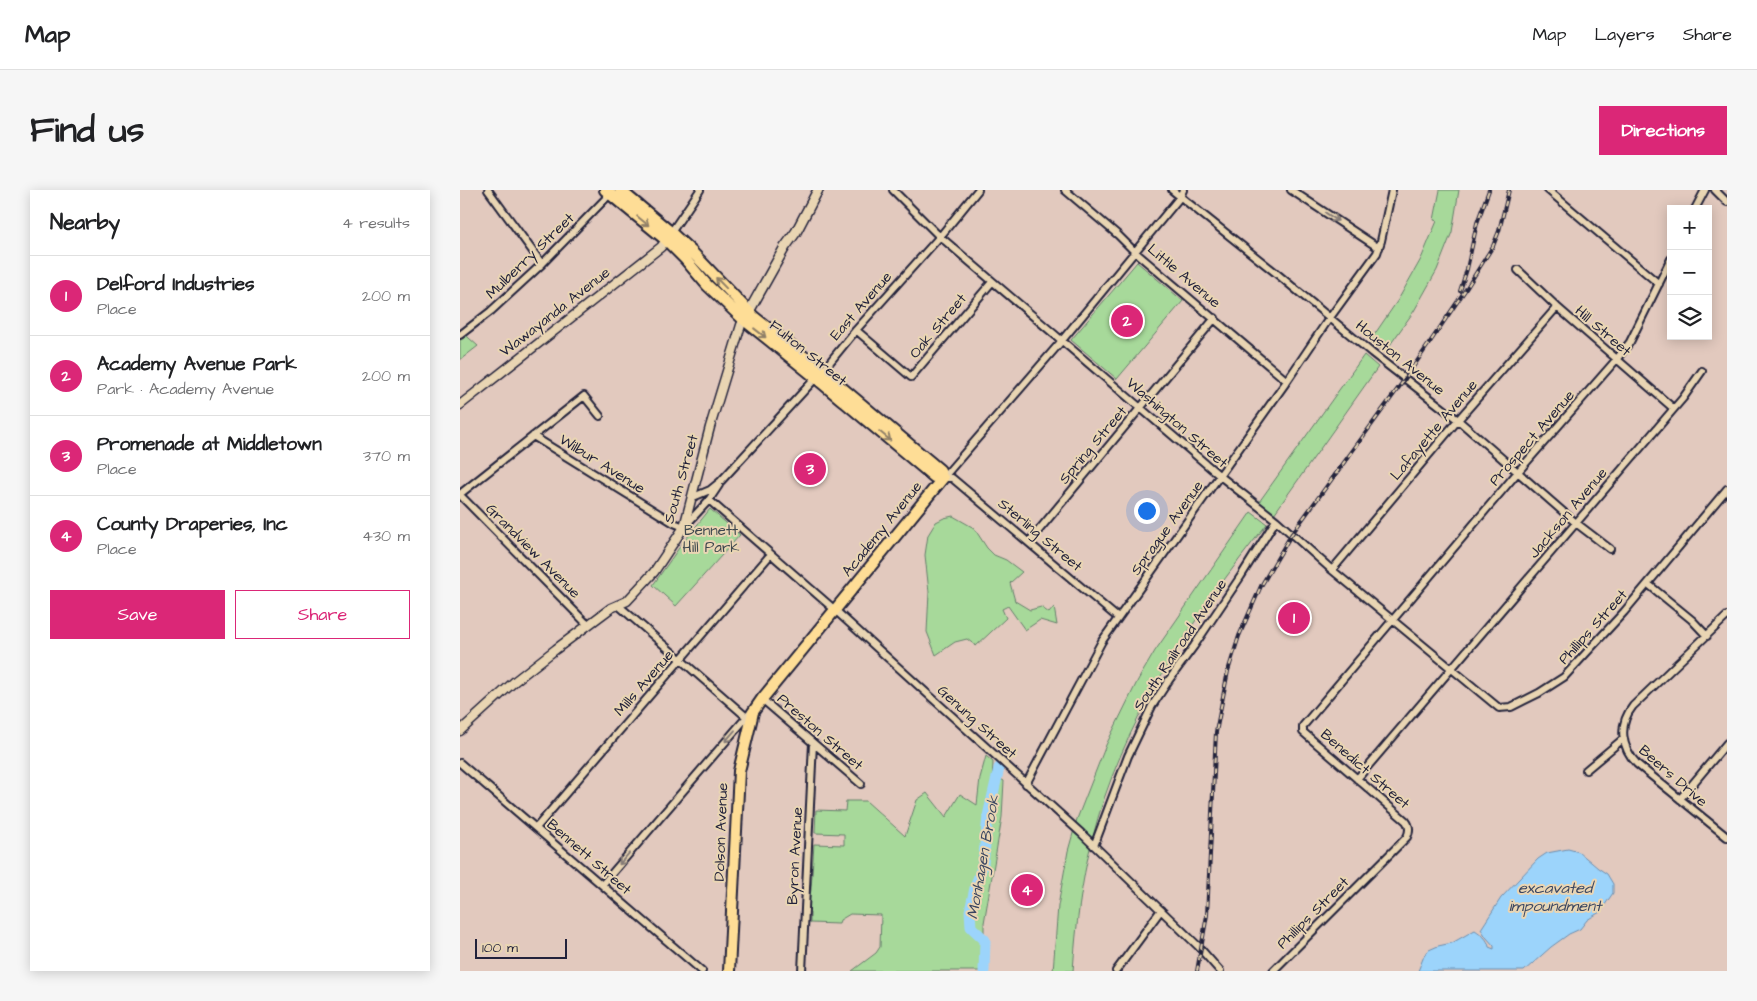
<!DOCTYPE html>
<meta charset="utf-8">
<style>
:root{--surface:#fff;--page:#f6f6f6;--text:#202124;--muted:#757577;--line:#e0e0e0;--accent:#db2777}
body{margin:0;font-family:"Architects Daughter",sans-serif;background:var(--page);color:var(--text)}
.controls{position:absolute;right:15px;top:15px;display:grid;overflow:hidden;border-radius:0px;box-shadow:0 2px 12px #0003}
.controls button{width:45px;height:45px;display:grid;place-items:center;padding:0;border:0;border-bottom:1px solid var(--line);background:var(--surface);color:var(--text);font:25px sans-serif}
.scale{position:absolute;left:15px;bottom:12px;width:92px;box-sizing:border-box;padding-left:5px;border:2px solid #22223b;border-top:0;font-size:14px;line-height:18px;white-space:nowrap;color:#22223b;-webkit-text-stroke:4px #e9d5b3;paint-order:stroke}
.you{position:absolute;left:686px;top:320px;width:18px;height:18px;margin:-12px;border:4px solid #fff;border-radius:50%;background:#1a73e8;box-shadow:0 0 0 8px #1a73e833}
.badge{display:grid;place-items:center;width:32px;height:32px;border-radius:50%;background:var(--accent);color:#fff;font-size:16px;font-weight:700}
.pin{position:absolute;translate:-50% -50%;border:2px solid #fff;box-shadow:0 1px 5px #0006}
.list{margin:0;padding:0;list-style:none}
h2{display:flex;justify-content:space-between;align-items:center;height:65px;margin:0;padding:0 20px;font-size:21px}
h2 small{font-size:16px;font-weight:400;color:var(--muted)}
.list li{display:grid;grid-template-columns:32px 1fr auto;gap:15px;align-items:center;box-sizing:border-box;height:80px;padding:0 20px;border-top:1px solid var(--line)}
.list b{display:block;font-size:19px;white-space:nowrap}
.list p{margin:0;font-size:16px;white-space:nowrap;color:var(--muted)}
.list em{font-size:16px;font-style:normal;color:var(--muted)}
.actions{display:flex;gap:10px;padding:15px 20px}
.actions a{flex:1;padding:11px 0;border:1px solid var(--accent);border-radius:0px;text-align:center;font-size:18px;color:var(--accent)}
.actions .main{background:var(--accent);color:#fff}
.icon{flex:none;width:28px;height:28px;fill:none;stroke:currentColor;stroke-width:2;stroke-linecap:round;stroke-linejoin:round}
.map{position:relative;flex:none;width:1267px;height:781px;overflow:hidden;border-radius:0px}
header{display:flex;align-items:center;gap:30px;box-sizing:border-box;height:70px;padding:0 25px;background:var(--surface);border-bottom:1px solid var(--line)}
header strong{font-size:24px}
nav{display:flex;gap:28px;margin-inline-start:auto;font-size:18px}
.intro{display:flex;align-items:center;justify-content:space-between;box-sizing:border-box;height:120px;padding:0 30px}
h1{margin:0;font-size:35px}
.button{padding:12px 22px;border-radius:0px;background:var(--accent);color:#fff;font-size:18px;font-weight:700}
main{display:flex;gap:30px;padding:0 30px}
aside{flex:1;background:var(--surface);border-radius:0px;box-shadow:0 2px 12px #0003}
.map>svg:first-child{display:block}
</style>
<header>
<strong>Map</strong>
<nav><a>Map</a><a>Layers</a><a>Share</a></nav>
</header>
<div class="intro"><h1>Find us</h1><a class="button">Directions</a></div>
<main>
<aside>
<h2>Nearby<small>4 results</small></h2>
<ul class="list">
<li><span class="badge">1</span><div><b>Delford Industries</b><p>Place</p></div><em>200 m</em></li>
<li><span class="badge">2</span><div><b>Academy Avenue Park</b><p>Park · Academy Avenue</p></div><em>200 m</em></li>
<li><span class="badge">3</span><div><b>Promenade at Middletown</b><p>Place</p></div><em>370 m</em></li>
<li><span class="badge">4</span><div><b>County Draperies, Inc</b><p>Place</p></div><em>430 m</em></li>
</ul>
<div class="actions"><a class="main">Save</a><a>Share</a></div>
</aside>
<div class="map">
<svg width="1267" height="781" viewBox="0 0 1267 781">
<rect width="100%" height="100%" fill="#e2c9be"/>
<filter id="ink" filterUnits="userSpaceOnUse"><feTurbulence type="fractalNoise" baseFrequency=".02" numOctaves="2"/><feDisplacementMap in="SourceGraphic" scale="10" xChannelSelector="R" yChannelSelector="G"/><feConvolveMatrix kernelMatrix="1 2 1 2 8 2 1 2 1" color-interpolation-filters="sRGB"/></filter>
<g filter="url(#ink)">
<!-- green -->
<path fill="#a7d99a" stroke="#647e6a" d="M 980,0 L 999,0 L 992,42 L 977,80 L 954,121 L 925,162 L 910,151 L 938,110 L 961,69 L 977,31 L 974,30 Z
M 677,72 L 723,111 L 657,189 L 611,150 Z
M 0,140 L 18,156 L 0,170 Z
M 904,165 L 918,177 L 814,324 L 799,312 Z
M 250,319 L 280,345 L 216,416 L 193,395 L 221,355 Z
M 791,322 L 807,334 C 734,425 660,535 632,650 C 621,693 616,737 613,781 L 593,781 L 598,716 L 608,661 L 617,629 L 646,555 L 678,490 L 695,461 Z
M 493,326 L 514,338 L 527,358 L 534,365 L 546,370 L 562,382 L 550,393 L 555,411 L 570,420 L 581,417 L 589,423 L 594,417 L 597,435 L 580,430 L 565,440 L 548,416 L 542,419 L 546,428 L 516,456 L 507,449 L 495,452 L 476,465 L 467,442 L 469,402 L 465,365 L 468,345 L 476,332 L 484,328 Z
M 526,566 L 533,572 L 532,594 L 537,587 L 544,591 L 542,627 L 524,733 L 524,756 L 527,781 L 392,781 L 416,763 L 420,757 L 421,725 L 390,724 L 380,730 L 379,734 L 350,733 L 350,722 L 347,721 L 351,700 L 354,654 L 384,655 L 384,644 L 355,643 L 356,620 L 385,621 L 386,611 L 406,611 L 445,646 L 457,610 L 467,603 L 486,627 L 500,604 L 517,615 L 520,588 Z"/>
<!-- water -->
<path fill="#9cd4fb" stroke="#6b8dae" d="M 1108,659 L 1119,662 L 1138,678 L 1147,684 L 1153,694 L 1153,703 L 1140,722 L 1127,730 L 1120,739 L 1109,744 L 1091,757 L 1064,781 L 958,781 L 964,766 L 969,760 L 978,756 L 992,753 L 1013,741 L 1015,740 C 1021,744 1028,749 1029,757 L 1034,759 L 1034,756 L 1026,747 L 1021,739 L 1041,708 L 1078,669 L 1087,663 Z"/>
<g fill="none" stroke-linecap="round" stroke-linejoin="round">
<!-- river -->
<path stroke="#9cd4fb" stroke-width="11" d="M 524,781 L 525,750 L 511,737 L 510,721 L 515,698 L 523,674 L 528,626 L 539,578"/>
<defs>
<path id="minor" d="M 28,0 L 82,74
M 433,0 L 476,43 L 760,286 L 816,330 L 872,380 L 1039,518 L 1051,517 L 1079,503 L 1104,487 L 1164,422 L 1267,299
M 605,0 L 658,45 L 675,62 L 827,191
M 712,0 L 816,83 L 912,163 L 998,230 L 1116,333 L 1150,359
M 831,0 L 919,58
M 1088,0 L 1199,94
M 1255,0 L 1267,12
M 1235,19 L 1245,0
M 210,44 L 240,0
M 1058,80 L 1097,117 L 1213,218
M 396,140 L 451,187 L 532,92
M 0,145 L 31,121 L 82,74 L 152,2
M 73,246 L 214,333 L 224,337 L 249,310 L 259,295
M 483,288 L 599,154 L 720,7 L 723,0
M 483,288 L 492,288 L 658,428
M 0,304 L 124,206 L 140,226
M 0,305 L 128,435
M 231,308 L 250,300 L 261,291 L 365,178 L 396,140 L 483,43 L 518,0
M 249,310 L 375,420 L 621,643 L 738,756 L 760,781
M 569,352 L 755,128
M 872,380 L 998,230 L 1097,117
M 1188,394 L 1232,430 L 1247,446
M 158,415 L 290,530
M 1267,426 L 1173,516 C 1158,535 1161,557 1177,574 L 1267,647
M 300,512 L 302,509 L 401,594
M 0,573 L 242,781
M 1126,580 L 1163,549
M 897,589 L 1223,208 L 1242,181
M 566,594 L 642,451 L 827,191 L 866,133 L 917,63 L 921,51 L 932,0
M 1220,609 L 1267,553
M 76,638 L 311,364
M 634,656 L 668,566 L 692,516 L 709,490 L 734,456 L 781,386 L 816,330
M 142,695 L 291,522
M 342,781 L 353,553
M 656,781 L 701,720
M 813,781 L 947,647 C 950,641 950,636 946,631 L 843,542 L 843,536 L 1057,283 L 1156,170 L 1170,152 L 1211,69"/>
<path id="tertiary" d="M 0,215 L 201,57 L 206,50
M 0,541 L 55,491 L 96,459 L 151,418 L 167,411 L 194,382 L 224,337 L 250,237 L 281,135 L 286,126"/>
<path id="secondary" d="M 287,125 L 325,57 L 336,42 L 358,0"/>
<path id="primary" d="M 145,0 L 206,50 L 225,69 L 247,95 L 284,130 L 350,183 L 474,287 L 480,285
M 160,0 L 207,39 L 232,62 L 294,127 L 362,181 L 480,280 L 480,285 L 483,288 L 302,509 L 293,522 L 291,531 L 279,581 L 269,781"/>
</defs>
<!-- minor casing -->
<use href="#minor" stroke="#22223b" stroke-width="10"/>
<!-- tertiary casing -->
<use href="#tertiary" stroke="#22223b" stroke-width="11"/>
<!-- secondary casing -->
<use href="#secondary" stroke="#22223b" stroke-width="12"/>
<!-- primary casing -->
<use href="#primary" stroke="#22223b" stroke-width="14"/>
<!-- minor -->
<use href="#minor" stroke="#e9d5b3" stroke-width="6"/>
<!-- tertiary -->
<use href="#tertiary" stroke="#e9d5b3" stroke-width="8"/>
<!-- secondary -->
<use href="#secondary" stroke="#e9d5b3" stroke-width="9"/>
<!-- primary -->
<use href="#primary" stroke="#fedd96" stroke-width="10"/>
<defs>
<path id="rail" d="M 1000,101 L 1007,79 L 1017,33 L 1029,0
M 737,781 L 747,725 L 756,542 L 768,481 L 779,446 L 801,396 L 831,345 L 945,189 L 1006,99 L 1033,56 L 1039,41 L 1049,0"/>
</defs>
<!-- rail casing -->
<use href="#rail" stroke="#22223b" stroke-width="4"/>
<!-- rail -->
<use href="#rail" stroke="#e9d5b3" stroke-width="2" stroke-dasharray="5.5" stroke-linecap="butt"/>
</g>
<!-- one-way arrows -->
<defs><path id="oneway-shaft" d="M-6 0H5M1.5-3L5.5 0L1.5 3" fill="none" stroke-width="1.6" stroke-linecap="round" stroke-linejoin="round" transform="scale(1.25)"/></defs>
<g stroke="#867c77">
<use href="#oneway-shaft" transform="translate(872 27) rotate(34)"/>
<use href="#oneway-shaft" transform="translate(270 546) rotate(131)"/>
<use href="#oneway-shaft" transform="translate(164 669) rotate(131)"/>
</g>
<g stroke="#908068">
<use href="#oneway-shaft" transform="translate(183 31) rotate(39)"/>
<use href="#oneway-shaft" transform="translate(261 93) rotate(-134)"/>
<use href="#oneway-shaft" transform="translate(300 143) rotate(38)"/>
<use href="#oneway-shaft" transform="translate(425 246) rotate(40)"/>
</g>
</g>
<g text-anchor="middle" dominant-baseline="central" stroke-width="4" stroke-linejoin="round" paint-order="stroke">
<!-- street labels -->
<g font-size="15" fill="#22223b" stroke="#e9d5b3">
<text transform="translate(70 66) rotate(-44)">Mulberry Street</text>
<text transform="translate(724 86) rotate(40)">Little Avenue</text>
<text transform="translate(401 116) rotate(-49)">East Avenue</text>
<text transform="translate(95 122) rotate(-38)">Wawayanda Avenue</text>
<text transform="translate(478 136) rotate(-50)">Oak Street</text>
<text transform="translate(1143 141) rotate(41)">Hill Street</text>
<text transform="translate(348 163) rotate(39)">Fulton Street</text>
<text transform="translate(940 168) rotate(39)">Houston Avenue</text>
<text transform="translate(717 233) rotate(41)">Washington Street</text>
<text transform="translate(974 240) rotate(-50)">Lafayette Avenue</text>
<text transform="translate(1072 248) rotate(-49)">Prospect Avenue</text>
<text transform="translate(633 255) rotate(-50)">Spring Street</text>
<text transform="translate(142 274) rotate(32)">Wilbur Avenue</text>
<text transform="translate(221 289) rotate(-74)">South Street</text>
<text transform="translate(1108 323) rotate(-50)">Jackson Avenue</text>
<text transform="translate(707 338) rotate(-54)">Sprague Avenue</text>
<text transform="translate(422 339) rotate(-51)">Academy Avenue</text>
<text transform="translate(580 345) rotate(40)">Sterling Street</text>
<text transform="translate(73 361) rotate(45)">Grandview Avenue</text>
<text transform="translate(1133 437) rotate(-48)">Phillips Street</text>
<text transform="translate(720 455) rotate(-56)">South Railroad Avenue</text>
<text transform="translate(184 493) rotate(-49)">Mills Avenue</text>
<text transform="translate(517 532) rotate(42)">Genung Street</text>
<text transform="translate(360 542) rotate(41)">Preston Street</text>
<text transform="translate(905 579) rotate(41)">Benedict Street</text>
<text transform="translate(1213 586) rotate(41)">Beers Drive</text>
<text transform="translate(261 642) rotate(-88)">Dolson Avenue</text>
<text transform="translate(335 666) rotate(-87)">Byron Avenue</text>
<text transform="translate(129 667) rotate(41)">Bennett Street</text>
<text transform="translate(853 723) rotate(-45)">Phillips Street</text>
</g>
<!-- park labels -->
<g font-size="15" fill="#3d474e" stroke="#e9d5b3">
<text x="251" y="340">Bennett<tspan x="251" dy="17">Hill Park</tspan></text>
</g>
<!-- water labels -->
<g font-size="16" font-style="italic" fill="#3a4661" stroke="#e9d5b3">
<text transform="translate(523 667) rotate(-80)">Monhagen Brook</text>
<text x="1095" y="698">excavated<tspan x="1095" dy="18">impoundment</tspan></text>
</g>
</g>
</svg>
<div class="controls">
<button>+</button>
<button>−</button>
<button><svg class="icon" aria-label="layers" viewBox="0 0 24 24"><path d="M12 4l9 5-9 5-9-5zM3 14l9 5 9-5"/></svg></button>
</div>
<div class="scale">100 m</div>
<div class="you"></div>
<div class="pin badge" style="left:834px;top:428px">1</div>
<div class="pin badge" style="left:667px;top:131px">2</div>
<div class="pin badge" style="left:350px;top:279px">3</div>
<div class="pin badge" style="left:567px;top:700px">4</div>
</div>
</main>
